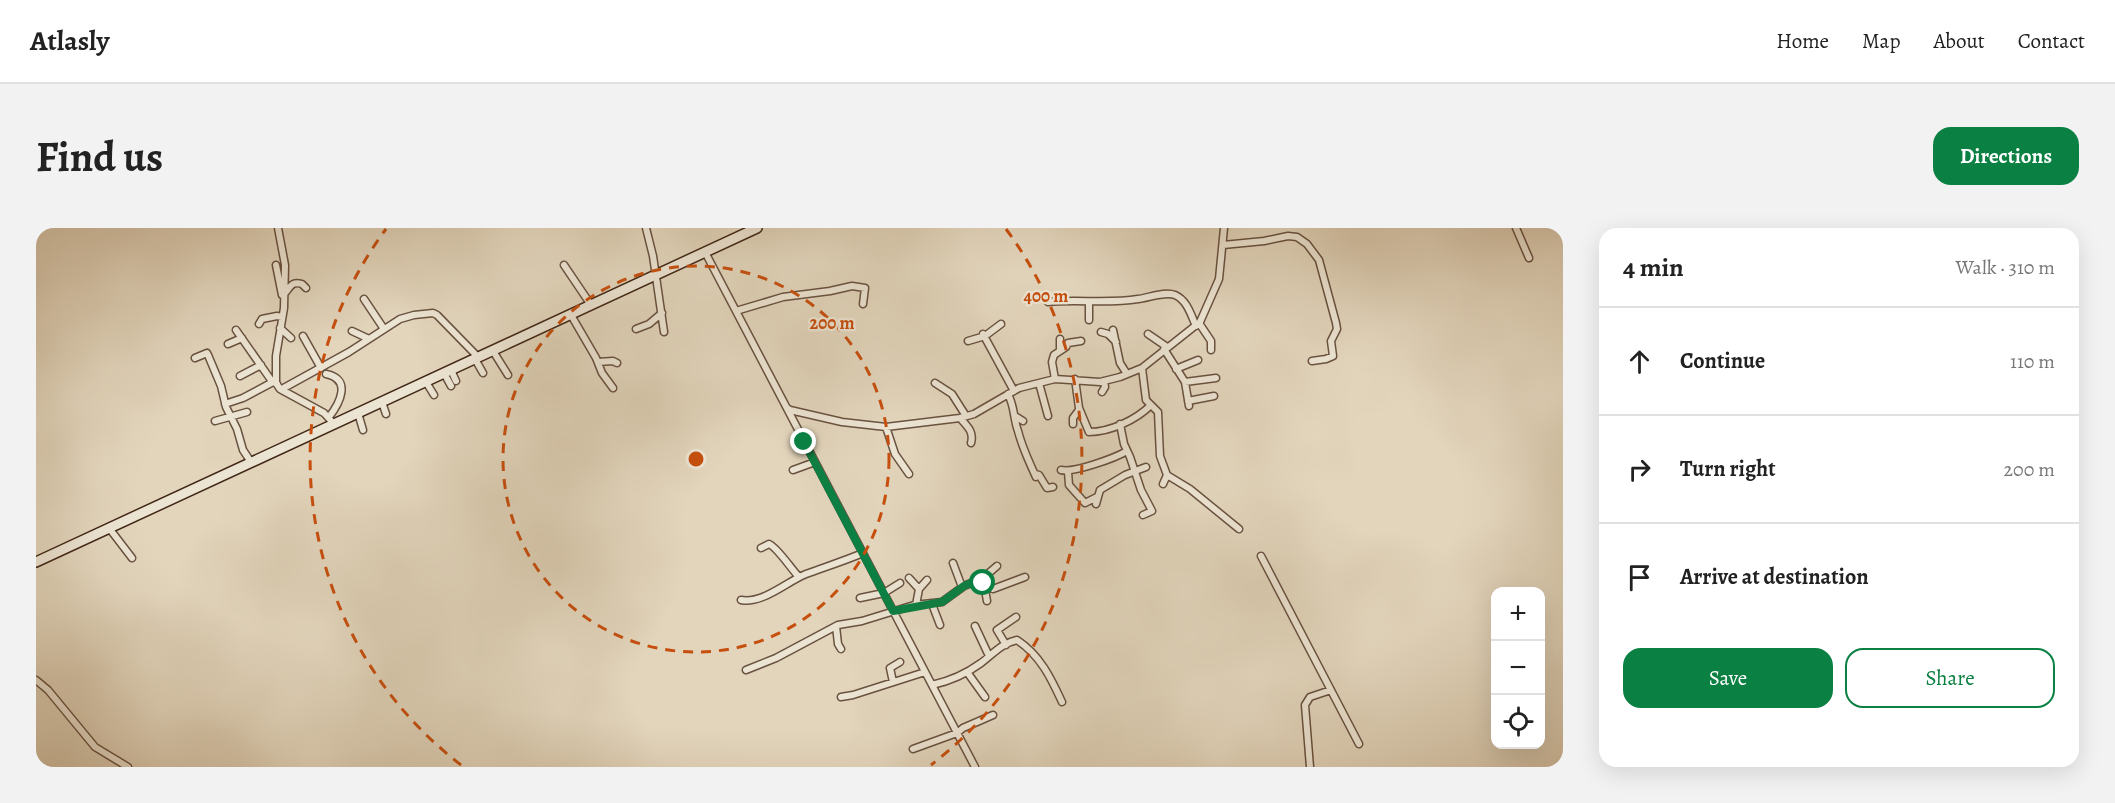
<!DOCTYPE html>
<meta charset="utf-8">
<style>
:root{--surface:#fff;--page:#f2f2f2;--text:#222;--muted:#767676;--line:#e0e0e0;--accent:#0b8043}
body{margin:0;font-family:Alegreya,serif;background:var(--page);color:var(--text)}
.controls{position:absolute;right:18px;bottom:18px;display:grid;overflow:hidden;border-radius:12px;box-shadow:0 6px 24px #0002}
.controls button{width:54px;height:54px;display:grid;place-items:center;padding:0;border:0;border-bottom:2px solid var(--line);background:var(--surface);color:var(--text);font:30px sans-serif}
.stop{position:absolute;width:18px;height:18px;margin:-14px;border:4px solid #0b8043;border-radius:50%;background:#fff}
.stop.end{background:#0b8043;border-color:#fff;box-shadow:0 2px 6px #0008}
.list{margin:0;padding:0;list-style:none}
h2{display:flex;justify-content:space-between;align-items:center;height:78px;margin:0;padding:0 24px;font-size:26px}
h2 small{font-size:20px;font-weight:400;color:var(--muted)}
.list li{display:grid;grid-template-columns:39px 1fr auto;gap:18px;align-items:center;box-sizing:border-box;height:108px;padding:0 24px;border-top:2px solid var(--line)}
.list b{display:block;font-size:22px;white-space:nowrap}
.list em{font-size:20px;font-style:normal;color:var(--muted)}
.actions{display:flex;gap:12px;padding:18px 24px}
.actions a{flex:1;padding:14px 0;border:2px solid var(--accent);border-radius:18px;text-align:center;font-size:21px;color:var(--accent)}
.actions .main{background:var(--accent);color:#fff}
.icon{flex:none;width:33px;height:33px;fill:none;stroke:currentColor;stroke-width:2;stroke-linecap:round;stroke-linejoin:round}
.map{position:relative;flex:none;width:1527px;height:539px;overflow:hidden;border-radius:18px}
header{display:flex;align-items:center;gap:36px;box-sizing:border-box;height:84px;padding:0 30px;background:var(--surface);border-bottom:2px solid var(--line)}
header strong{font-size:28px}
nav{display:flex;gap:33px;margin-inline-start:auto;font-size:21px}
.intro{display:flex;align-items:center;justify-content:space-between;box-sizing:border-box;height:144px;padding:0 36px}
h1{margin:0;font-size:42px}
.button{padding:15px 27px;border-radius:18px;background:var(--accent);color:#fff;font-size:21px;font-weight:700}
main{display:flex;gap:36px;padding:0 36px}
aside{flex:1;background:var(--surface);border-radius:18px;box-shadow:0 6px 24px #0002}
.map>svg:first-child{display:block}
</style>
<header>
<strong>Atlasly</strong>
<nav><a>Home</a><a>Map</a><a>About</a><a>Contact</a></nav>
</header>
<div class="intro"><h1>Find us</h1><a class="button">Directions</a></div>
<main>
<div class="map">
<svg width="1527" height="539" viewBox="0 0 1527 539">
<rect width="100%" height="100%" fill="#e2d5bc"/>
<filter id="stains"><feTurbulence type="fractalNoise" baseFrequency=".00333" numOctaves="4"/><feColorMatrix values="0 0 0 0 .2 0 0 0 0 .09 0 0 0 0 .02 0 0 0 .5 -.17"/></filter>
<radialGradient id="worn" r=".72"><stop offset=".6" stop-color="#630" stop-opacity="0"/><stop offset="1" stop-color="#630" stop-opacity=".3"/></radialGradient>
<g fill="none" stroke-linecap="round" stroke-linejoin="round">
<defs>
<path id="street" d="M 242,0 L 249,37 L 248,80 L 240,128 L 240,155 L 244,161 L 288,185 L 298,196
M 610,0 L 617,28 L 628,104
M 1480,0 L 1493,30
M 1187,17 L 1228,13 L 1252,8 L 1261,9 L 1271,16 L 1283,32 L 1300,95 L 1301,101 L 1295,113 L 1297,128 L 1290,131 L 1276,133
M 669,24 L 939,539
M 240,37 L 246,67
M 528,37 L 555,77
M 249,65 C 255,58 256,53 266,56 L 270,60
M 328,71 L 348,101
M 1012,74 C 1042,71 1072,76 1102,71 C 1112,70 1129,63 1139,67 C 1151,72 1155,87 1160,98
M 1053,74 L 1053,92
M 700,83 L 747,69 L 794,63 L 816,58 L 829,60 L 827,76
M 535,87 L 560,130 L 566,145 L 577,160
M 1163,95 L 1175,113 L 1175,122
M 223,96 L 226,91 L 241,88 L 246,89
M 244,100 L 255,110
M 600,101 L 613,96 L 626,85
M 200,102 L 235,152 L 241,156
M 1077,102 L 1084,135 L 1091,146
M 316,103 L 333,111
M 1065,104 L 1072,106 L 1080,114
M 947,106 L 978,163
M 1112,106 L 1131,119
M 267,108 L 285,140
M 1024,111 L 1024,123
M 932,113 L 949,108 L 965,96
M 192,116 L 206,110
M 1128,121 L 1149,154 L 1153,178
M 457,123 L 472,147
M 159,130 L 171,125 L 172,127 L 185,158 L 190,179 L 201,201 L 207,222 L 215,234
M 439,131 L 447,145
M 562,134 L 577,133 L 581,135
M 1106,140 L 1110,172 L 1122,184 L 1124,228 L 1131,247 L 1127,256
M 1140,141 L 1162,132
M 415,142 L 420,153
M 408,145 L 415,158
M 290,146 C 316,151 304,175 293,189
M 204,148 L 225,137
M 1019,151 L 1016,134 L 1018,127 L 1030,119 L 1032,115 L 1045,113
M 1039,151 L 1043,180 L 1053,204 C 1074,204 1100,192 1115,177
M 390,154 L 398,167
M 1149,154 L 1180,150
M 899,155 L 916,166 L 930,188
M 1003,155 L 1012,188
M 246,161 L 313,124 L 364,91 L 378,87 L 397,85 L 401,87 L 442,129
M 1066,164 L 1069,159 L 1068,153
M 972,166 C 979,180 977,189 982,203 C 986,219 993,234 1000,249
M 1152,173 L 1178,168
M 346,174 L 350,186
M 189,176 L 207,170 L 237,154
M 751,180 L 754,182 L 806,194 L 850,199 L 924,190 L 938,186 L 983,160 L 1019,151 L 1064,154 L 1084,149 L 1106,140 L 1164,94 L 1183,51 L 1188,0
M 322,185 L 327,202
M 979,188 L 987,193
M 924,190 C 932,199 938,204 935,215
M 179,193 L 211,184
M 1037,196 L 1037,190 L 1043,182
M 1084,196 L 1088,216 L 1094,229 L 1105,262 L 1116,283 L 1107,287
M 850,199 L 859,226 L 873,246
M 757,242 L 779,234
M 1025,242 C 1038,245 1079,230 1091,223
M 1032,244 L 1033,257 L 1049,275 L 1061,269
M 999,246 L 1003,247 L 1011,260 L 1017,259
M 1131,247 L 1154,261 L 1203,301
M 1060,276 L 1064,262 L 1089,247 L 1110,239
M 73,300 L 96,330
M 725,320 L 733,316 C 742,320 755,341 763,349
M 1225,328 L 1323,516
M 917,335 L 926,359
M 873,350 L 883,361 L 880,377
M 940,353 L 957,361 L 989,349
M 948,356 L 951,373
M 883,361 L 891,352
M 824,370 L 848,365 L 864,355
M 705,372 C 727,376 750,354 770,346 C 789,339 808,333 827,325
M 896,376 L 904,397
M 800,398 L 802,416 L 805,421
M 939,398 L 953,428
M 970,417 L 961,402 L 980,389
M 710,442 L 740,430 L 802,397 L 826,393 L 878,377 L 906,374 L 928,358 L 947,350 L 961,338
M 931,444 L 949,469
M 0,452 L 12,462 L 59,519 L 92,539
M 857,454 L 854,440 L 864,434
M 896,457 C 914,453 930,446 945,435 C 957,426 966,415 981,412 C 1004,427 1015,450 1026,474
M 805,469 L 817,467 L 889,444
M 877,521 L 921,505 L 927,500 L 957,487
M 1274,539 L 1269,477 L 1274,469 L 1295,462"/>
<path id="secondary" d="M 0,334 L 721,0"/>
</defs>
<!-- street casing -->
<use href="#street" stroke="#695240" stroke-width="9"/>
<!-- secondary casing -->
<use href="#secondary" stroke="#412716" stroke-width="12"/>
<!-- street -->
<use href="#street" stroke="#ece4d3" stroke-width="6"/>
<!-- secondary -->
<use href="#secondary" stroke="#ece4d3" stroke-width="9"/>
</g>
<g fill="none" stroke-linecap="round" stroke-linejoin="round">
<!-- route -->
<path stroke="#0b8043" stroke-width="8" d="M 768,214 L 857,383 L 906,374 L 928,358 L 947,350 L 947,355"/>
</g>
<!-- distance rings -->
<g fill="none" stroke="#c74f0e" stroke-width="3" stroke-dasharray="10 8">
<circle cx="660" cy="231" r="193"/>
<path d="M425 537A386 386 0 0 1 350 1M970 1A386 386 0 0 1 895 537"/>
</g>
<circle cx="660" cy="231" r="9" fill="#c74f0e" stroke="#ece4d3" stroke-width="3"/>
<g font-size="18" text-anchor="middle" font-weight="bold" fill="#c74f0e" stroke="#ece4d3" stroke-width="4.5" stroke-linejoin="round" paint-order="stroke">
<text x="1010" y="74">400 m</text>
<text x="796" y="101">200 m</text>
</g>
<rect width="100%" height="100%" filter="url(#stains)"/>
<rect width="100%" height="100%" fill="url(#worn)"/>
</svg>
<div class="controls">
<button>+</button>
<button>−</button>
<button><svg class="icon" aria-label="locate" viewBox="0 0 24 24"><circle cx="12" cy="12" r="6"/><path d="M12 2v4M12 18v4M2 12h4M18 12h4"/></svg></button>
</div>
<div class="stop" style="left:947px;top:355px"></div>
<div class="stop end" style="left:768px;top:214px"></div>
</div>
<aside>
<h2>4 min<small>Walk · 310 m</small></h2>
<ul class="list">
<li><svg class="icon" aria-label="ahead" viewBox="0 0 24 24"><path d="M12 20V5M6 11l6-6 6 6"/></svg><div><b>Continue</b></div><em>110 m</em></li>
<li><svg class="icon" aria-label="right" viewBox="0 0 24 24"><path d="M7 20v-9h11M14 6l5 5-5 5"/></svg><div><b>Turn right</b></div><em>200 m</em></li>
<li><svg class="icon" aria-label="arrive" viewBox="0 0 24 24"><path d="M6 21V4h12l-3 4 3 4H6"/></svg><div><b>Arrive at destination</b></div></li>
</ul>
<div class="actions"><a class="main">Save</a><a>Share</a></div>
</aside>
</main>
